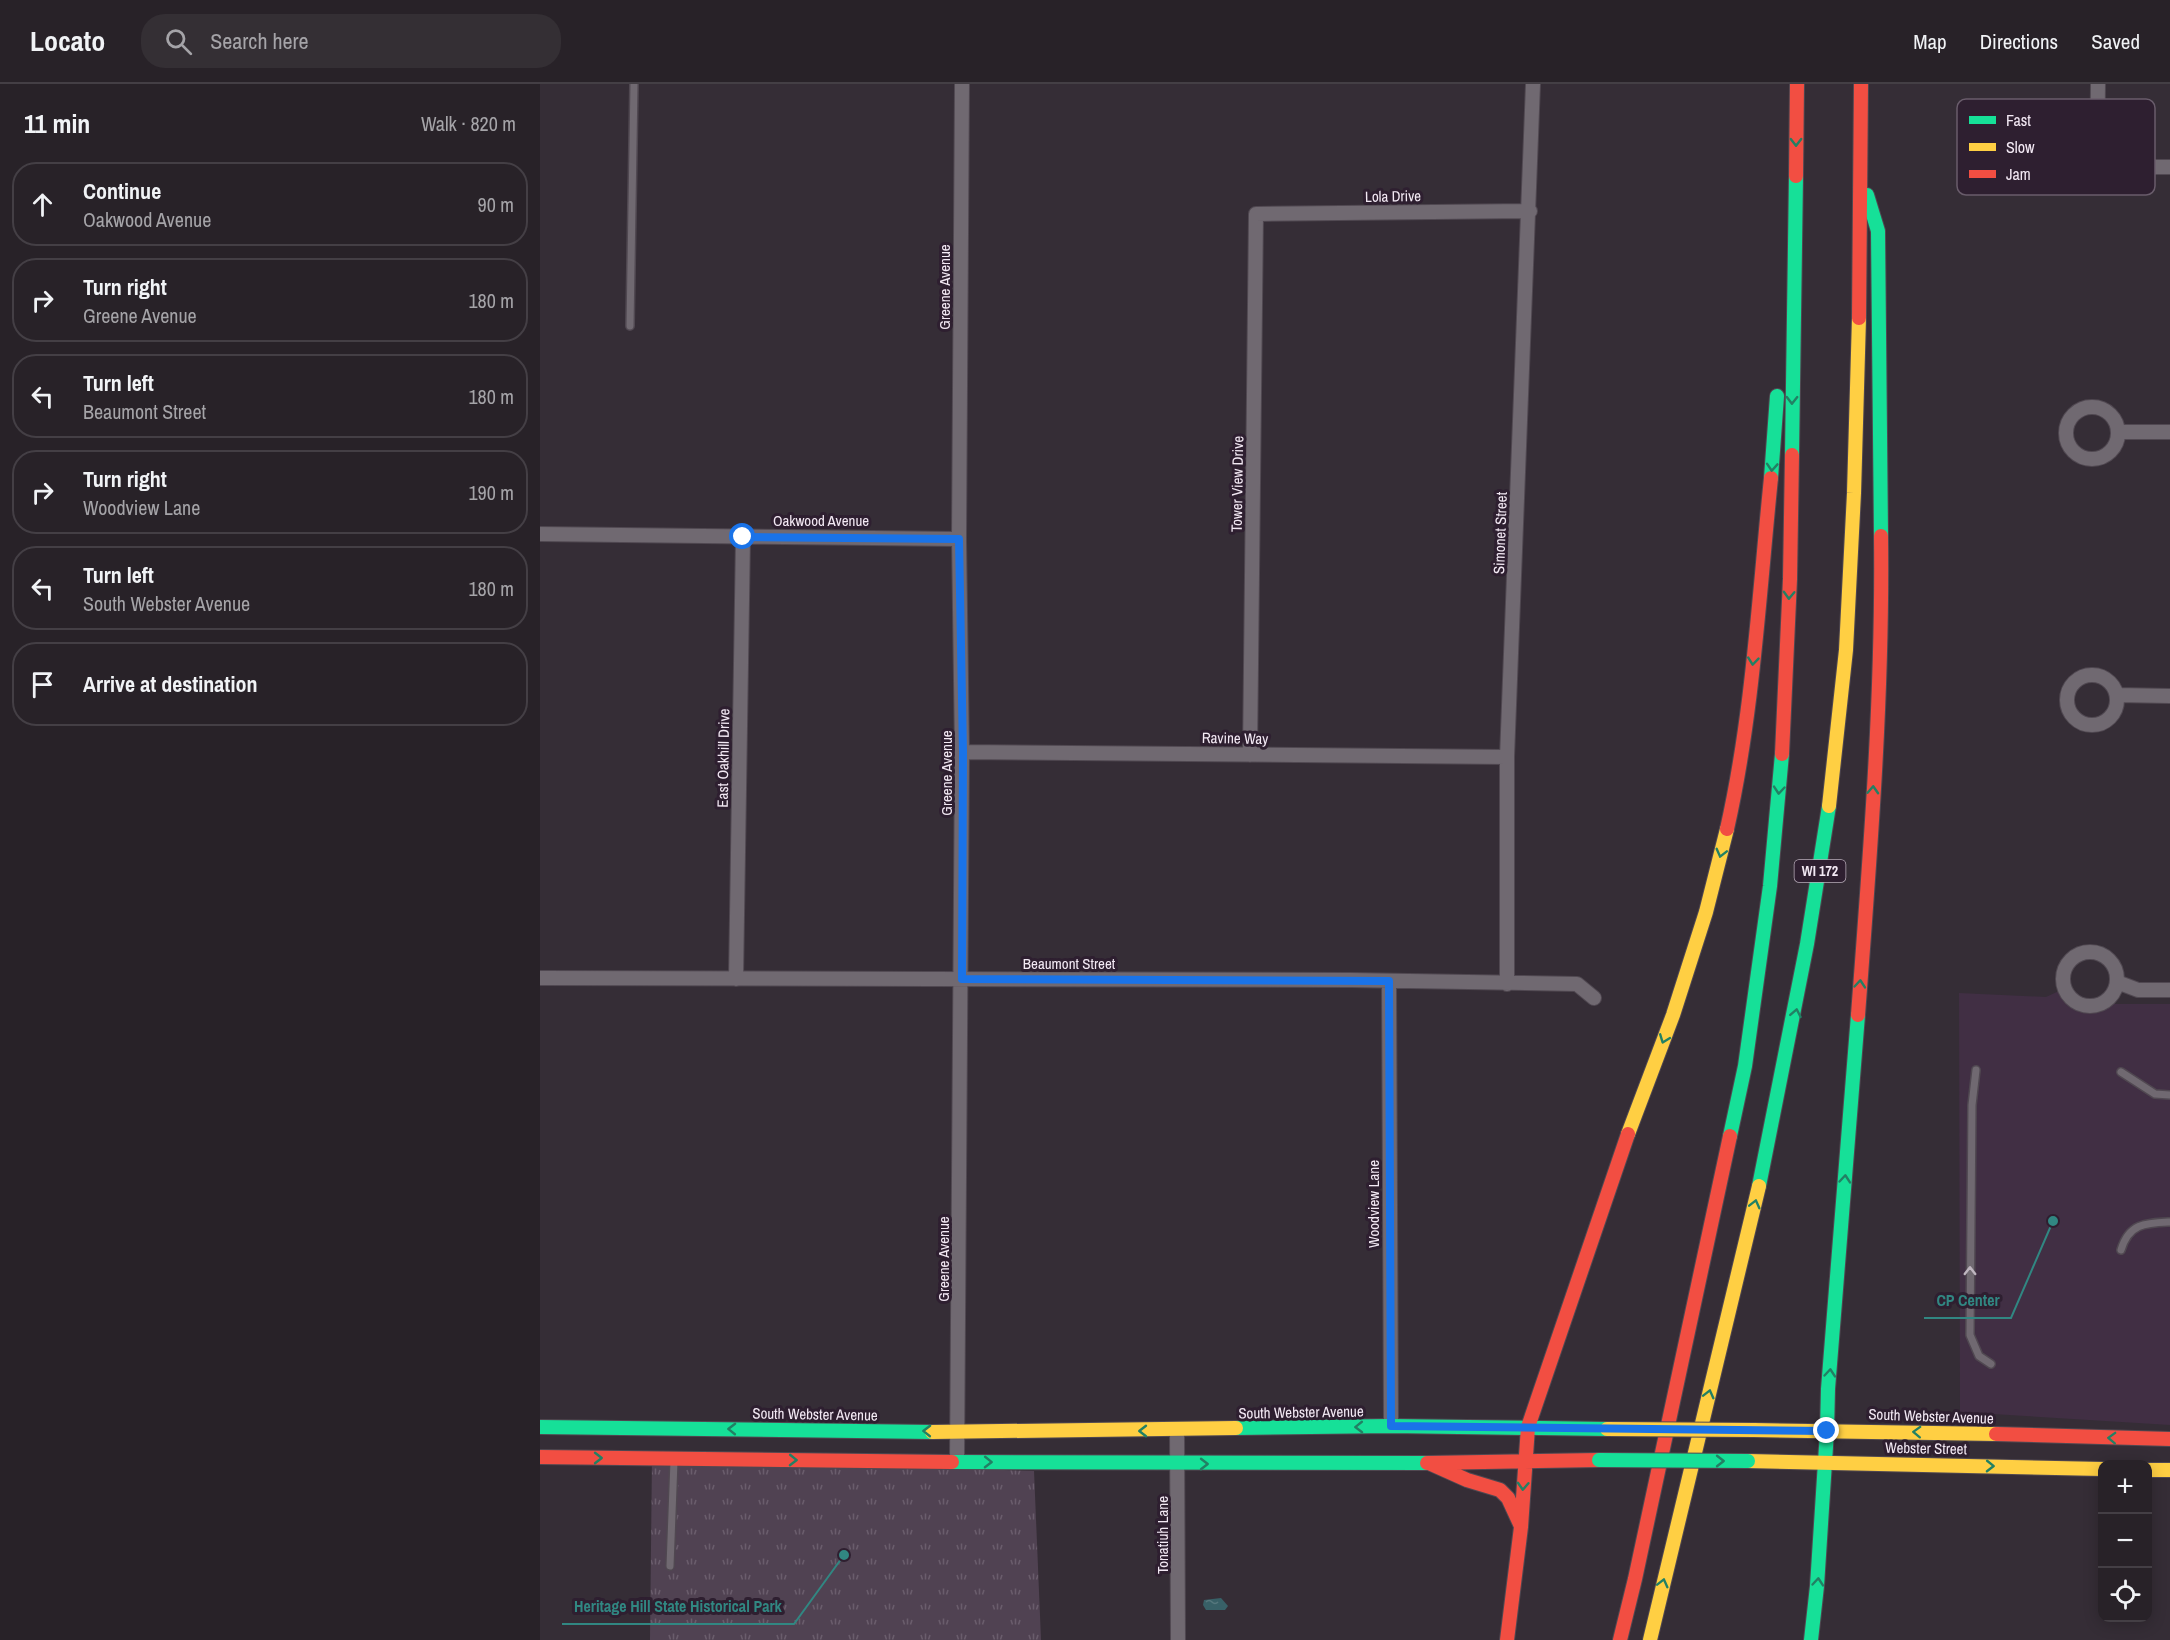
<!DOCTYPE html>
<meta charset="utf-8">
<style>
:root{--surface:#282228;--page:#342f34;--text:#f1f3f6;--muted:#a5a4a8;--line:#443f45}
body{margin:0;font-family:"Archivo Narrow",sans-serif;background:var(--page);color:var(--text)}
.controls{position:absolute;right:18px;bottom:18px;display:grid;overflow:hidden;border-radius:12px;box-shadow:0 3px 15px #0003}
.controls button{width:54px;height:54px;display:grid;place-items:center;padding:0;border:0;border-bottom:2px solid var(--line);background:var(--surface);color:var(--text);font:30px sans-serif}
.stop{position:absolute;width:18px;height:18px;margin:-14px;border:4px solid #1a73e8;border-radius:50%;background:#fff}
.stop.end{background:#1a73e8;border-color:#fff;box-shadow:0 2px 6px #0008}
.list{margin:0;padding:0;list-style:none}
h2{display:flex;justify-content:space-between;align-items:center;height:78px;margin:0;padding:0 24px;font-size:26px}
h2 small{font-size:20px;font-weight:400;color:var(--muted)}
.list li{display:grid;grid-template-columns:39px 1fr auto;gap:18px;align-items:center;box-sizing:border-box;height:84px;margin:0 12px 12px;padding:0 12px;border:2px solid var(--line);border-radius:24px}
.list b{display:block;font-size:22px;white-space:nowrap}
.list p{margin:0;font-size:20px;white-space:nowrap;color:var(--muted)}
.list em{font-size:20px;font-style:normal;color:var(--muted)}
.icon{flex:none;width:33px;height:33px;fill:none;stroke:currentColor;stroke-width:2;stroke-linecap:round;stroke-linejoin:round}
.map{position:relative;flex:none;width:1630px;height:1556px;overflow:hidden}
header{display:flex;align-items:center;gap:36px;box-sizing:border-box;height:84px;padding:0 30px;background:var(--surface);border-bottom:2px solid var(--line)}
header strong{font-size:28px}
nav{display:flex;gap:33px;margin-inline-start:auto;font-size:21px}
.search{width:420px;height:54px;background:var(--page);display:flex;align-items:center;gap:15px;box-sizing:border-box;padding:0 21px;border-radius:24px;color:var(--muted);font-size:22px}
main{display:flex}
aside{flex:1;background:var(--surface)}
.map>svg:first-child{display:block}
</style>
<header>
<strong>Locato</strong>
<div class="search"><svg class="icon" aria-label="search" viewBox="0 0 24 24"><circle cx="10" cy="10" r="6"/><path d="M15 15l6 6"/></svg>Search here</div>
<nav><a>Map</a><a>Directions</a><a>Saved</a></nav>
</header>
<main>
<aside>
<h2>11 min<small>Walk · 820 m</small></h2>
<ul class="list">
<li><svg class="icon" aria-label="ahead" viewBox="0 0 24 24"><path d="M12 20V5M6 11l6-6 6 6"/></svg><div><b>Continue</b><p>Oakwood Avenue</p></div><em>90 m</em></li>
<li><svg class="icon" aria-label="right" viewBox="0 0 24 24"><path d="M7 20v-9h11M14 6l5 5-5 5"/></svg><div><b>Turn right</b><p>Greene Avenue</p></div><em>180 m</em></li>
<li><svg class="icon" aria-label="left" viewBox="0 0 24 24"><path d="M17 20v-9H6M10 6l-5 5 5 5"/></svg><div><b>Turn left</b><p>Beaumont Street</p></div><em>180 m</em></li>
<li><svg class="icon" aria-label="right" viewBox="0 0 24 24"><path d="M7 20v-9h11M14 6l5 5-5 5"/></svg><div><b>Turn right</b><p>Woodview Lane</p></div><em>190 m</em></li>
<li><svg class="icon" aria-label="left" viewBox="0 0 24 24"><path d="M17 20v-9H6M10 6l-5 5 5 5"/></svg><div><b>Turn left</b><p>South Webster Avenue</p></div><em>180 m</em></li>
<li><svg class="icon" aria-label="arrive" viewBox="0 0 24 24"><path d="M6 21V4h12l-3 4 3 4H6"/></svg><div><b>Arrive at destination</b></div></li>
</ul>
</aside>
<div class="map">
<svg width="1630" height="1556" viewBox="0 0 1630 1556">
<defs>
<pattern id="park-tufts" width="24" height="20" patternUnits="userSpaceOnUse" patternTransform="scale(1.5)"><rect width="24" height="20" fill="#504252"/><path d="M3 7l-1-3M5 7V3M7 7l1-3M15 17l-1-3M17 17v-4M19 17l1-3" fill="none" stroke="#6a5d6c"/></pattern>
<pattern id="water-ripples" width="26" height="14" patternUnits="userSpaceOnUse" patternTransform="scale(1.5)"><rect width="26" height="14" fill="#386067"/><path d="M2 4q2-2 4 0t4 0M15 11q2-2 4 0t4 0" fill="none" stroke="#55777d"/></pattern>
</defs>
<rect width="100%" height="100%" fill="#352d36"/>
<!-- built -->
<path fill="#412f44" d="M 1519,907 L 1526,918 L 1543,926 L 1558,926 L 1569,920 L 1630,920 L 1630,1341 L 1420,1328 L 1419,909 L 1506,913 Z"/>
<!-- park -->
<path fill="url(#park-tufts)" d="M 112,1374 L 494,1387 L 501,1556 L 110,1556 Z"/>
<!-- water -->
<path fill="url(#water-ripples)" d="M 681,1514 L 688,1522 L 685,1526 L 666,1526 L 663,1521 L 664,1516 Z"/>
<g fill="none" stroke-linecap="round" stroke-linejoin="round">
<defs>
<path id="lane" d="M 90,242 L 94,0
M 1436,986 L 1432,1021 L 1430,1251 L 1439,1272 L 1451,1280
M 1581,988 L 1615,1010 L 1630,1011
M 1581,1166 C 1589,1139 1606,1139 1630,1138
M 130,1482 L 134,1377"/>
<path id="street" d="M 1558,0 L 1557,83 L 1630,83
M1526 349a26 26 0 1 1 52 0a26 26 0 1 1-52 0Z
M 1578,348 L 1630,348
M 0,450 L 419,455
M1527 616a25 25 0 1 1 50 0a25 25 0 1 1-50 0Z
M 1577,611 L 1630,612
M 422,668 L 967,673
M 710,671 L 716,130 L 990,127
M1523 895a27 27 0 1 1 54 0a27 27 0 1 1-54 0Z
M 0,894 L 811,896 L 1037,900 L 1054,914
M 196,895 L 203,453
M 849,897 L 851,1342
M 1577,898 L 1598,906 L 1630,906
M 967,900 L 967,673 L 993,0
M 637,1346 L 638,1556
M 417,1378 L 422,668 L 419,455 L 422,0"/>
<path id="fast" d="M 1327,111 L 1338,147 L 1341,452
M 1252,371 L 1256,92
M 1231,394 L 1237,312
M 1190,1052 L 1205,982 L 1230,802 L 1242,670
M 1219,1102 L 1267,860 L 1289,722
M 0,1343 L 392,1348
M 696,1344 L 851,1342 L 1067,1345
M 1287,1347 L 1288,1305 L 1318,931
M 412,1378 L 887,1379
M 1271,1556 L 1277,1502 L 1287,1347"/>
<path id="slow" d="M 1289,722 L 1306,566 L 1314,409 L 1319,234
M 1088,1050 L 1133,931 L 1166,828 L 1187,745
M 1214,1346 L 1456,1350
M 392,1348 L 696,1344
M 1208,1377 L 1562,1385
M 1608,1386 L 1630,1386
M 1110,1556 L 1219,1102"/>
<path id="jam" d="M 1256,92 L 1257,0
M 1319,234 L 1321,0
M 1242,670 L 1250,495 L 1252,371
M 1187,745 C 1213,630 1219,511 1231,394
M 1318,931 C 1330,772 1343,612 1341,452
M 988,1343 L 1088,1050
M 1456,1350 L 1630,1355
M 0,1373 L 412,1378
M 887,1379 L 1059,1376
M 889,1379 L 927,1396 L 960,1406 L 968,1414 L 980,1440
M 967,1556 L 981,1443 L 988,1343
M 1080,1556 L 1095,1495 L 1190,1052"/>
</defs>
<!-- lane casing -->
<use href="#lane" stroke="#504851" stroke-width="10"/>
<!-- street casing -->
<use href="#street" stroke="#504851" stroke-width="16"/>
<!-- fast casing -->
<use href="#fast" stroke="#504851" stroke-width="16"/>
<!-- slow casing -->
<use href="#slow" stroke="#504851" stroke-width="16"/>
<!-- jam casing -->
<use href="#jam" stroke="#504851" stroke-width="16"/>
<!-- lane -->
<use href="#lane" stroke="#706971" stroke-width="7"/>
<!-- street -->
<use href="#street" stroke="#706971" stroke-width="14"/>
<!-- fast -->
<use href="#fast" stroke="#16e098" stroke-width="14"/>
<!-- slow -->
<use href="#slow" stroke="#ffcf43" stroke-width="14"/>
<!-- jam -->
<use href="#jam" stroke="#f24e42" stroke-width="14"/>
<defs>
<path id="fast-bridge" d="M 1059,1376 L 1208,1377"/>
<path id="slow-bridge" d="M 1067,1345 L 1214,1346"/>
</defs>
<!-- fast-bridge casing -->
<use href="#fast-bridge" stroke="#504851" stroke-width="16" stroke-linecap="butt"/>
<!-- slow-bridge casing -->
<use href="#slow-bridge" stroke="#504851" stroke-width="16" stroke-linecap="butt"/>
<!-- fast-bridge -->
<use href="#fast-bridge" stroke="#16e098" stroke-width="14"/>
<!-- slow-bridge -->
<use href="#slow-bridge" stroke="#ffcf43" stroke-width="14"/>
</g>
<!-- one-way arrows -->
<defs><path id="oneway-chevron" d="M-2-3.5L2.5 0L-2 3.5" fill="none" stroke-width="1.6" stroke-linecap="round" stroke-linejoin="round" transform="scale(1.5)"/></defs>
<g stroke="#228064">
<use href="#oneway-chevron" transform="translate(1256 58) rotate(90)"/>
<use href="#oneway-chevron" transform="translate(1252 316) rotate(91)"/>
<use href="#oneway-chevron" transform="translate(1232 383) rotate(94)"/>
<use href="#oneway-chevron" transform="translate(1249 511) rotate(92)"/>
<use href="#oneway-chevron" transform="translate(1213 577) rotate(96)"/>
<use href="#oneway-chevron" transform="translate(1239 706) rotate(95)"/>
<use href="#oneway-chevron" transform="translate(1333 706) rotate(-87)"/>
<use href="#oneway-chevron" transform="translate(1181 769) rotate(104)"/>
<use href="#oneway-chevron" transform="translate(1320 900) rotate(-85)"/>
<use href="#oneway-chevron" transform="translate(1256 929) rotate(-79)"/>
<use href="#oneway-chevron" transform="translate(1124 955) rotate(111)"/>
<use href="#oneway-chevron" transform="translate(1305 1095) rotate(-85)"/>
<use href="#oneway-chevron" transform="translate(1215 1120) rotate(-76)"/>
<use href="#oneway-chevron" transform="translate(1290 1289) rotate(-85)"/>
<use href="#oneway-chevron" transform="translate(1169 1310) rotate(-76)"/>
<use href="#oneway-chevron" transform="translate(819 1343) rotate(179)"/>
<use href="#oneway-chevron" transform="translate(192 1345) rotate(-179)"/>
<use href="#oneway-chevron" transform="translate(387 1347) rotate(-179)"/>
<use href="#oneway-chevron" transform="translate(603 1347) rotate(180)"/>
<use href="#oneway-chevron" transform="translate(1377 1348) rotate(-178)"/>
<use href="#oneway-chevron" transform="translate(1572 1354) rotate(-178)"/>
<use href="#oneway-chevron" transform="translate(58 1374)"/>
<use href="#oneway-chevron" transform="translate(253 1376) rotate(1)"/>
<use href="#oneway-chevron" transform="translate(1180 1377)"/>
<use href="#oneway-chevron" transform="translate(448 1378) rotate(1)"/>
<use href="#oneway-chevron" transform="translate(664 1380)"/>
<use href="#oneway-chevron" transform="translate(1450 1382) rotate(1)"/>
<use href="#oneway-chevron" transform="translate(983 1402) rotate(93)"/>
<use href="#oneway-chevron" transform="translate(1278 1498) rotate(-85)"/>
<use href="#oneway-chevron" transform="translate(1123 1499) rotate(-76)"/>
</g>
<use stroke="#bfb6c0" href="#oneway-chevron" transform="translate(1430 1187) rotate(-90)"/>
<g fill="none" stroke-linecap="round" stroke-linejoin="round">
<!-- route -->
<path stroke="#1a73e8" stroke-width="8" d="M 203,453 L 419,455 L 423,668 L 422,895 L 849,897 L 851,1342 L 1287,1347"/>
</g>
<g text-anchor="middle" dominant-baseline="central" stroke-width="6" stroke-linejoin="round" paint-order="stroke">
<!-- shield labels -->
<rect fill="#2e1f30" stroke="#b8acb9" stroke-width="1.5" x="1254.5" y="776" width="51" height="22" rx="4.5"/>
<g font-size="14" font-weight="bold" fill="#f3e9f4">
<text x="1280" y="787">WI 172</text>
</g>
<!-- street labels -->
<g font-size="15" fill="#f3e9f4" stroke="#2e1f30">
<text transform="translate(853 112) rotate(-1)">Lola Drive</text>
<text transform="translate(404 203) rotate(-90)">Greene Avenue</text>
<text transform="translate(697 400) rotate(-89)">Tower View Drive</text>
<text x="281" y="436">Oakwood Avenue</text>
<text transform="translate(960 449) rotate(-88)">Simonet Street</text>
<text transform="translate(695 654) rotate(1)">Ravine Way</text>
<text transform="translate(183 674) rotate(-89)">East Oakhill Drive</text>
<text transform="translate(406 689) rotate(-90)">Greene Avenue</text>
<text x="529" y="879">Beaumont Street</text>
<text transform="translate(833 1120) rotate(-90)">Woodview Lane</text>
<text transform="translate(403 1175) rotate(-90)">Greene Avenue</text>
<text transform="translate(761 1328) rotate(-1)">South Webster Avenue</text>
<text transform="translate(275 1330) rotate(1)">South Webster Avenue</text>
<text transform="translate(1391 1332) rotate(2)">South Webster Avenue</text>
<text transform="translate(1386 1364) rotate(1)">Webster Street</text>
<text transform="translate(622 1451) rotate(-90)">Tonatiuh Lane</text>
</g>
</g>
<!-- legend -->
<rect x="1417" y="15" width="198" height="96" rx="9" fill="#2e1f30" stroke="#695c6b" stroke-width="1.5"/>
<rect x="1429" y="32" width="27" height="8" fill="#16e098"/>
<rect x="1429" y="59" width="27" height="8" fill="#ffcf43"/>
<rect x="1429" y="86" width="27" height="8" fill="#f24e42"/>
<g font-size="16" fill="#f3e9f4">
<text x="1466" y="42">Fast</text>
<text x="1466" y="69">Slow</text>
<text x="1466" y="96">Jam</text>
</g>
<!-- callouts -->
<path fill="none" stroke="#318782" stroke-width="2" d="M1513 1137L1471 1234H1384M304 1471L254 1540H22"/>
<g fill="#318782" stroke="#2e1f30" stroke-width="2">
<circle cx="1513" cy="1137" r="6"/>
<circle cx="304" cy="1471" r="6"/>
</g>
<g font-size="16" text-anchor="middle" font-weight="bold" fill="#318782" stroke="#2e1f30" stroke-width="6" stroke-linejoin="round" paint-order="stroke">
<text x="1428" y="1222">CP Center</text>
<text x="138" y="1528">Heritage Hill State Historical Park</text>
</g>
</svg>
<div class="controls">
<button>+</button>
<button>−</button>
<button><svg class="icon" aria-label="locate" viewBox="0 0 24 24"><circle cx="12" cy="12" r="6"/><path d="M12 2v4M12 18v4M2 12h4M18 12h4"/></svg></button>
</div>
<div class="stop" style="left:203px;top:453px"></div>
<div class="stop end" style="left:1287px;top:1347px"></div>
</div>
</main>
